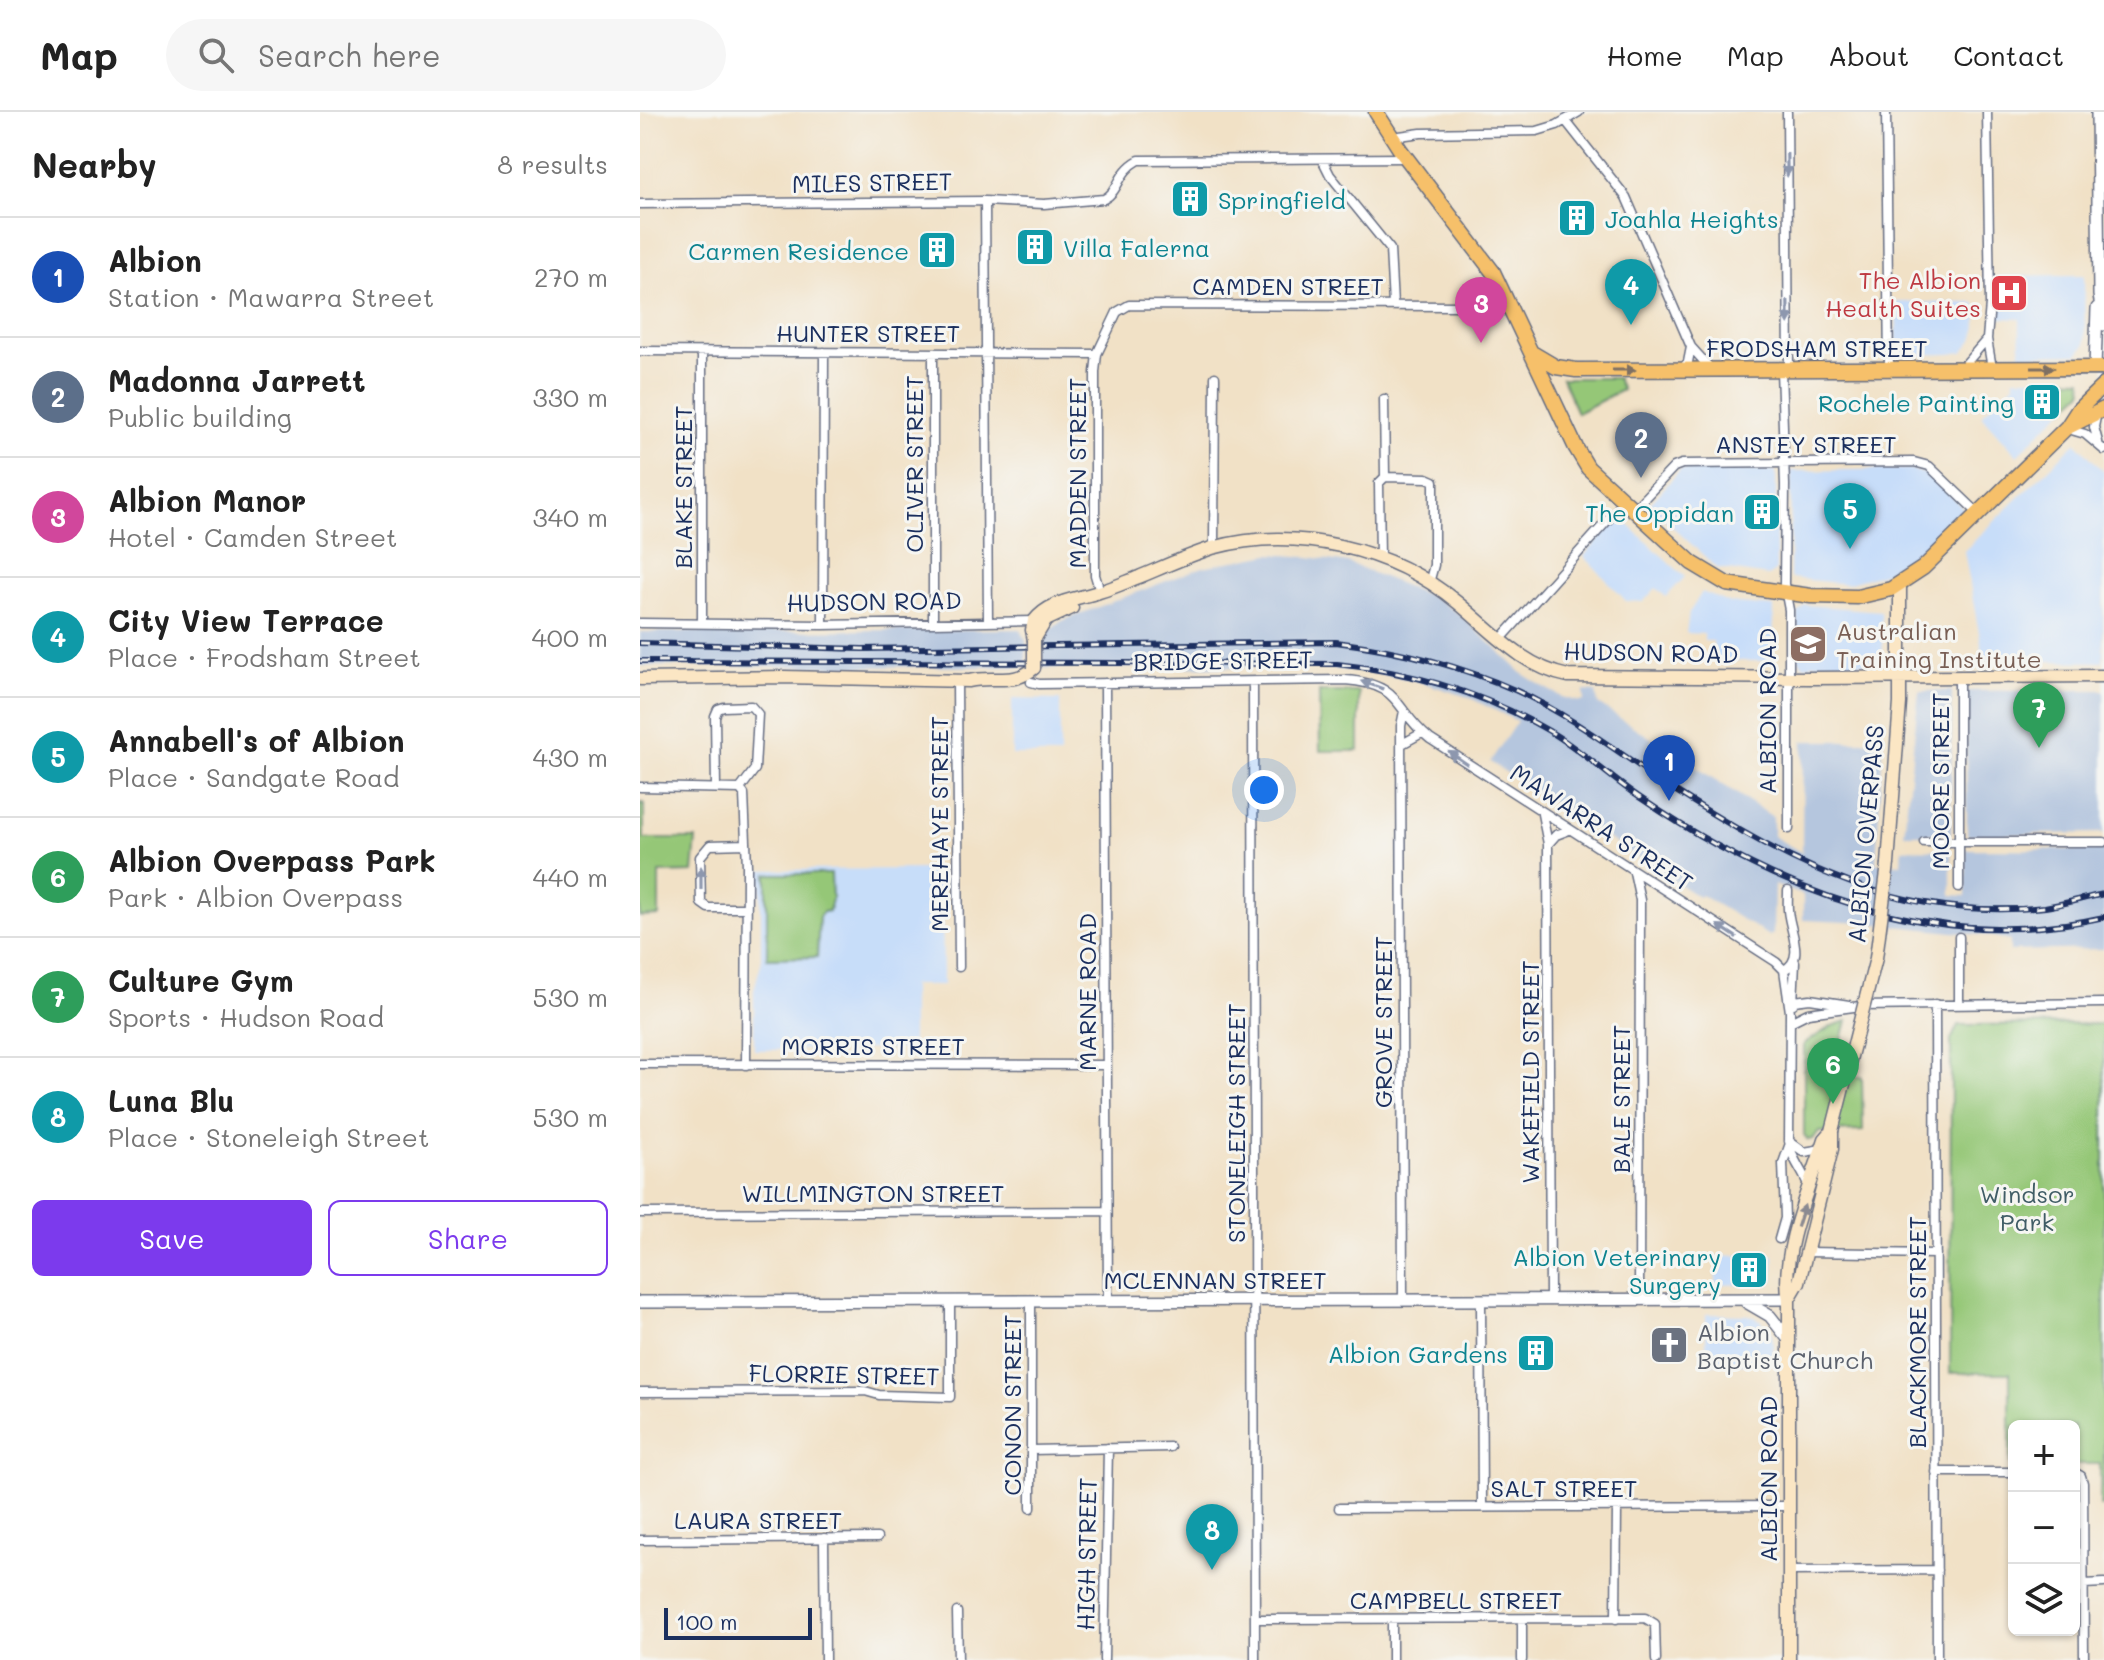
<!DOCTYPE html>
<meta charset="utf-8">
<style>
:root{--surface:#fff;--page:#f6f6f6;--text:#222;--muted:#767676;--line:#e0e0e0;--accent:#7c3aed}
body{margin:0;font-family:Mali,sans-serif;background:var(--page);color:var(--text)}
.controls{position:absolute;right:24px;bottom:24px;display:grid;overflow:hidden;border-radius:12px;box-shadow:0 2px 6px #0004}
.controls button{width:72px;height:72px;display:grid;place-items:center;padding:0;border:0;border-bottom:2px solid var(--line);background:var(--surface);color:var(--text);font:40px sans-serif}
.scale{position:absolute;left:24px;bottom:20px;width:148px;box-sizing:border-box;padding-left:8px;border:4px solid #1b2f5e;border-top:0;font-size:22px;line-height:28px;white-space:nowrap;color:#1b2f5e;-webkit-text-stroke:6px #f6f6f2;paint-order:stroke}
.you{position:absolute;left:624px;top:678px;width:28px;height:28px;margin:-20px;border:6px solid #fff;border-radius:50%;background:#1a73e8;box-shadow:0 0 0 12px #1a73e833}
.badge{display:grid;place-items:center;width:52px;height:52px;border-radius:50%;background:var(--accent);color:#fff;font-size:26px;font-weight:700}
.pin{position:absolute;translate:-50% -66px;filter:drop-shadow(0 2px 4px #0008)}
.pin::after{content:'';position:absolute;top:42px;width:28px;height:24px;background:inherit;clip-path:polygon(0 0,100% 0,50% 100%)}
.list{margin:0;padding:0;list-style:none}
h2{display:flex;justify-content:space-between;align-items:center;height:104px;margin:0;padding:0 32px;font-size:34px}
h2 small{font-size:26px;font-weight:400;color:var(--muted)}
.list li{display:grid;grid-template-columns:52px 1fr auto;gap:24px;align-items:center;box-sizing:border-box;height:120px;padding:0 32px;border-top:2px solid var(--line)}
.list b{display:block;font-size:30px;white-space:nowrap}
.list p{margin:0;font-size:26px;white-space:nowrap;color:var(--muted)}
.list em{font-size:26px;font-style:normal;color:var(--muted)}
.actions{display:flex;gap:16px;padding:24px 32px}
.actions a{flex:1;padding:18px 0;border:2px solid var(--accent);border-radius:12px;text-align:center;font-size:28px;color:var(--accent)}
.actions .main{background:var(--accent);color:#fff}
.icon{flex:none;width:44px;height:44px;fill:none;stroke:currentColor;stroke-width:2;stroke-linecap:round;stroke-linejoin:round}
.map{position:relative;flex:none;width:1464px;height:1548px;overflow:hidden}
header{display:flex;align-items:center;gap:48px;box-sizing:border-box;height:112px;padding:0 40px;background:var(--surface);border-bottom:2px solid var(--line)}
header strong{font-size:38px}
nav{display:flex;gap:44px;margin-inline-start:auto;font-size:28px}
.search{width:560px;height:72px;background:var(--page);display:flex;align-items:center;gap:20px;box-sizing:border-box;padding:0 28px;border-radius:44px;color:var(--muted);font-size:30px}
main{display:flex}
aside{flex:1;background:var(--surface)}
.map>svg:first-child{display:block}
</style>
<header>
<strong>Map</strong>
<div class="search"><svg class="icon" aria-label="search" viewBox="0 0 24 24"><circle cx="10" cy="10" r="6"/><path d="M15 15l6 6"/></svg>Search here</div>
<nav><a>Home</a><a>Map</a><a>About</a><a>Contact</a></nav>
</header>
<main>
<aside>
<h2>Nearby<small>8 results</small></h2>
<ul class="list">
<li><span class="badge" style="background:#1a4fb4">1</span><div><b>Albion</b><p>Station · Mawarra Street</p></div><em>270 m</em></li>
<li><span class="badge" style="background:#5c6f8a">2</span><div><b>Madonna Jarrett</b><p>Public building</p></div><em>330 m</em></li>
<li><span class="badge" style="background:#d1479c">3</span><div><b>Albion Manor</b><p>Hotel · Camden Street</p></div><em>340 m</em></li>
<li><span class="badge" style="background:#0f9aa8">4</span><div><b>City View Terrace</b><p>Place · Frodsham Street</p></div><em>400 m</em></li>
<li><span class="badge" style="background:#0f9aa8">5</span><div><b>Annabell's of Albion</b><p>Place · Sandgate Road</p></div><em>430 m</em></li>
<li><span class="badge" style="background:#2e9e5b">6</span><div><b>Albion Overpass Park</b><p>Park · Albion Overpass</p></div><em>440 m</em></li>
<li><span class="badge" style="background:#2e9e5b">7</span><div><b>Culture Gym</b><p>Sports · Hudson Road</p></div><em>530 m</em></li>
<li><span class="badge" style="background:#0f9aa8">8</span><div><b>Luna Blu</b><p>Place · Stoneleigh Street</p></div><em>530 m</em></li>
</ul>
<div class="actions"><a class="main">Save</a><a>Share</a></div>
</aside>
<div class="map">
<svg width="1464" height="1548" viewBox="0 0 1464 1548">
<rect width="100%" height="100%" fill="#f6f6f2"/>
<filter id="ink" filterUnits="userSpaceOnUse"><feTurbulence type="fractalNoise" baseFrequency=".0125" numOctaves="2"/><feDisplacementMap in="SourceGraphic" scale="16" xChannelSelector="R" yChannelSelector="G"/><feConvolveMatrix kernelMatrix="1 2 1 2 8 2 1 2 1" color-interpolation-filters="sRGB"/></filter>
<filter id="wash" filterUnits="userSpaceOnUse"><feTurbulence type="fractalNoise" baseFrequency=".006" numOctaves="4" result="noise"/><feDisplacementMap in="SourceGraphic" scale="32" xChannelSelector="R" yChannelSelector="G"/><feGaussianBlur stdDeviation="1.8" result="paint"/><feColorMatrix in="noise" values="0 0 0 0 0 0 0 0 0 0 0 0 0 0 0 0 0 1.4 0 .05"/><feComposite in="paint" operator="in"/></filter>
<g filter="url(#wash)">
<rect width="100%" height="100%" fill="#f1e1c6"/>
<!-- built -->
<path fill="#c7ddf9" d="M 1444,163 L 1445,233 L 1438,242 L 1380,243 L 1380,207 L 1357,206 L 1357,164 Z
M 1256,190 L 1336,191 L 1337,215 L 1333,228 L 1323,240 L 1311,242 L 1257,243 Z
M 1374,266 L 1395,266 L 1424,297 L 1377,343 L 1341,303 L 1374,272 Z
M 1436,330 L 1464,360 L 1463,550 L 1344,548 L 1324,439 Z
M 1041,357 L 1136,359 L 1136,458 L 1128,464 L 1077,456 L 1009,393 Z
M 1268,357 L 1290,363 L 1324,397 L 1261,456 L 1207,472 L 1150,466 L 1151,359 Z
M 980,405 L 1045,465 L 1026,485 L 1016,476 L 1003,490 L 986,489 L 944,444 Z
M 1062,480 L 1089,491 L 1134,495 L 1133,549 L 1074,549 L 1073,529 L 1064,529 L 1064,522 L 1046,521 L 1049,501 Z
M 1165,493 L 1241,499 L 1243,547 L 1235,551 L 1172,551 L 1171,553 L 1163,553 L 1157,544 L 1158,500 Z
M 372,587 L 420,588 L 420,643 L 372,643 Z
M 302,757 L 303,873 L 272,873 L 272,937 L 114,938 L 114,878 L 121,851 L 121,758 Z
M 1134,1143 L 1134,1167 L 1130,1172 L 1076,1173 L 1075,1144 Z
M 1066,1202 L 1108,1203 L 1121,1208 L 1132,1222 L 1134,1252 L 1066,1252 Z"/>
<!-- industrial -->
<path fill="#b5c6de" d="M 630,442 L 669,445 L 708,451 L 795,486 L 819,502 L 883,562 L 905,576 L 922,585 L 940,590 L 944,589 L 944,579 L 956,580 L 958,592 L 1133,705 L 1133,724 L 1162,741 L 1163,629 L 1243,629 L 1236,751 L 1261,752 L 1262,737 L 1311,738 L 1311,783 L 1326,784 L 1326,737 L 1464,738 L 1464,837 L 1370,839 L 1370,828 L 1350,824 L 1227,811 L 1163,808 L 1163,783 L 1134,773 L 1133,822 L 1129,824 L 1061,783 L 1059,785 L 850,650 L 877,609 L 828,585 L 777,569 L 728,560 L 669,555 L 403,556 L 402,528 L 405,522 L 422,509 L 563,455 Z
M 379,517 L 386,528 L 386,553 L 383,555 L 0,554 L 0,520 Z
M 1464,578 L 1464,721 L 1327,723 L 1326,579 Z
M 1279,579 L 1312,579 L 1311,722 L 1264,722 Z"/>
<!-- park -->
<path fill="#95c777" stroke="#587b6a" stroke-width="2" d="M 922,266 L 977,266 L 982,278 L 937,301 Z
M 1395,266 L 1442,267 L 1444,278 L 1424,297 Z
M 679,580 L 719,580 L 719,639 L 680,639 Z
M 0,691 L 4,691 L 4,727 L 56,727 L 53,760 L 19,761 L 19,804 L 0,805 Z
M 127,762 L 191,762 L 192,787 L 189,799 L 183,800 L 179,805 L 177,845 L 127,846 Z
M 1207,909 L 1192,965 L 1222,965 L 1223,1019 L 1179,1020 L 1173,1027 L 1168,1028 L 1164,1023 L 1164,932 L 1192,914 Z
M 1464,912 L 1464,1394 L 1460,1394 L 1460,1352 L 1434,1352 L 1434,1314 L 1374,1314 L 1374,1352 L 1370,1352 L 1370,1261 L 1310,1261 L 1311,928 L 1318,913 Z"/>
</g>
<g filter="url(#ink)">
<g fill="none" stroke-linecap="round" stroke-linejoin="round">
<defs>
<path id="minor" d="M 1147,0 L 1149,258
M 1246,0 L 1249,257
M 1347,0 L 1350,192 L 1347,227 L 1352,256
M 925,8 L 986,85 L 1051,235 L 1071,257
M 752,25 L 781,21 L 897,19 L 917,13 L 939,0
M 682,47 L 690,63 L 750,137 L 753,193
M 345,89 L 348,509
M 0,92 L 345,89 L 404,92 L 464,87 C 480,79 477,60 499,48 L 767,46
M 0,239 L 457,242
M 62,240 L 62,511
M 1322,256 L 1347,227
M 1041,258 L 1048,250 L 1051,235
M 1141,258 L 1145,373 L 1144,472 L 1149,498 L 1149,717
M 1457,300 L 1454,315 L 1458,330
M 1428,317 L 1445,322 L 1464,338
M 745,365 L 787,366 L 794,369 L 794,453 L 789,471
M 993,398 L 1034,355 L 1042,352 L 1274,350 L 1289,354 L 1339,402
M 574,436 L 575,265
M 740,447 L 739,371 L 745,365 L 744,287
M 460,480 L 455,463 L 455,260 L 457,242 L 477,200 L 489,193 L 837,194 L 867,186
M 0,511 L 183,513 L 394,509
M 293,511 L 293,241
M 183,513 L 184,240
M 861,527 L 984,390
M 1319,564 L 1319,775
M 317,568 L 319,855
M 391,570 L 399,572 L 705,568 C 763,572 753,597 790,627 L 1136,850 L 1144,858
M 613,570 L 615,1548
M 465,571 L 468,1189
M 762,632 L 782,621
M 0,675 L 100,677 L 104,682 L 107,754 L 106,953
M 76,675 L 75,604 L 78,597 L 84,595 L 111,594 L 118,602 L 115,657 L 100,677
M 902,702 L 908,732 L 910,1188
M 1284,730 L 1464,730
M 106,732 L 70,733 L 60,745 L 61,791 L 68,796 L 106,796
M 908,732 L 916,723 L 929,718
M 994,760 L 1000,788 L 999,1187
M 1319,825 L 1319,893
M 1144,858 L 1150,900 L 1149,1029 C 1151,1047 1163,1059 1169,1075
M 1144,858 C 1164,848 1152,823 1149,805 C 1147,797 1148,788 1148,779
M 1154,889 L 1170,887 L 1209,893
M 1153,892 L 1155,850
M 1295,892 L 1297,1548
M 1150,910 L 1168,901 L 1221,894 L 1464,891
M 0,952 L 466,953
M 1149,1029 L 1164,1040 L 1182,1037
M 0,1101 L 467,1099
M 1139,1127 L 1145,1106 L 1143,1051 L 1149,1034
M 1166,1140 L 1296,1142
M 763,1188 L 761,614 L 764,599
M 841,1188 L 842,1395
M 391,1189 L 391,1396
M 0,1280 L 225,1279 L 239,1283 L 310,1285 L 310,1189
M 392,1338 L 530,1335
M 1296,1360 L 1374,1360
M 1434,1360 L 1441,1364 L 1443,1371 L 1444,1548
M 699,1396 L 1149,1394
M 184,1426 L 185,1548
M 0,1428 L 237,1426
M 1149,1459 L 1297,1458
M 1444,1472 L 1464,1471
M 317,1500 L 318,1548
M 615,1507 L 1005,1506 L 1015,1512 L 1016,1548
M 976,1507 L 977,1395
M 464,1548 L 468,1336
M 752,1548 L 752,1507
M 882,1548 L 882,1507"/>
<path id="tertiary" d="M 1457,0 L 1459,183 L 1464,213
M 1455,256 L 1457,196
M 0,1190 L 1149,1187
M 1106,1190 L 1130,1204 L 1149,1228"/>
<path id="secondary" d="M 394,528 L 392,518 L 394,509 C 409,489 437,487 459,480 C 473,476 486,470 499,465 C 523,455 547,444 572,436 C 655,413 752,436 818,491 C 852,519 883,555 928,564 L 1171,566 L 1464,564
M 394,528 L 406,508 L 432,496
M 0,567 L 144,565 L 329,569 C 352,563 375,574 394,556
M 1248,752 L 1260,591 L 1260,473
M 1149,1187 L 1159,1170 L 1192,1037 L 1192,1019
M 1149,1548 L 1149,1187 C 1139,1143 1171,1071 1185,1027 L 1192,1019"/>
<path id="trunk" d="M 736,0 L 761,39 L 853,160 L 936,336 L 948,356 L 1052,451 L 1087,472 L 1171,484 L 1217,485 L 1251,477 L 1283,456 L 1427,315 L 1438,298 L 1464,273
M 894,242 L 916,255 L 936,258 L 1464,256
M 1428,315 L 1464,297"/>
</defs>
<!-- minor casing -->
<use href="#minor" stroke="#666d82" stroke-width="11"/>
<!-- tertiary casing -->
<use href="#tertiary" stroke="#666d82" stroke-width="14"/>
<!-- secondary casing -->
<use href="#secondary" stroke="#666d82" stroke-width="15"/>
<!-- trunk casing -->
<use href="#trunk" stroke="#666d82" stroke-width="17"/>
<!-- minor -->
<use href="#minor" stroke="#fff" stroke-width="8"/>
<!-- tertiary -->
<use href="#tertiary" stroke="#fff" stroke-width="11"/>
<!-- secondary -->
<use href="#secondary" stroke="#fbe6c4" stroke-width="12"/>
<!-- trunk -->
<use href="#trunk" stroke="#f6c06b" stroke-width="14"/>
<defs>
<path id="rail" d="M 0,531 L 222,537 L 696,530 C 760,538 819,553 877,579 C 934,605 984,645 1036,679 C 1153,754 1261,810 1405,795 C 1424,792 1444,786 1464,782
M 0,549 L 697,552 C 773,560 842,580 909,619 C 942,638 970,666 1002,687 C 1138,780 1298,843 1464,805"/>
</defs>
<!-- rail casing -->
<use href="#rail" stroke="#1b2f5e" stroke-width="6"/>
<!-- rail -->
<use href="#rail" stroke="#f6f6f2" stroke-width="3" stroke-dasharray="9" stroke-linecap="butt"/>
<defs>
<path id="secondary-bridge" d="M 394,556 L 394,528
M 1192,1019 L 1236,846 L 1248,752"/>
</defs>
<!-- secondary-bridge casing -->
<use href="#secondary-bridge" stroke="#666d82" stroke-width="15" stroke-linecap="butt"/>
<!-- secondary-bridge -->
<use href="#secondary-bridge" stroke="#fbe6c4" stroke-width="12"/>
</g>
<!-- one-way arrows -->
<defs><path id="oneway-solid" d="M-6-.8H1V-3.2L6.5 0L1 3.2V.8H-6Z" transform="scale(2)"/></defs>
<g fill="#8d97ae">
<use href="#oneway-solid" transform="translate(1147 53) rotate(89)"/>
<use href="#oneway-solid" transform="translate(1148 200) rotate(89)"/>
<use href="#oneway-solid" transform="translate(732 573) rotate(-161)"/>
<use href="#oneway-solid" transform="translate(818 646) rotate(-146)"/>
<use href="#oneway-solid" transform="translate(61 766) rotate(-90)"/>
<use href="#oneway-solid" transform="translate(1087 819) rotate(-147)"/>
</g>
<g fill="#7e7064">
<use href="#oneway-solid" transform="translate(1403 256)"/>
<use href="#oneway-solid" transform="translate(984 258)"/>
</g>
<use fill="#8b8a91" href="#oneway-solid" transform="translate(1161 1104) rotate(-72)"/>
</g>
<!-- icons -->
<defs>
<symbol id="building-square" viewBox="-11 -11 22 22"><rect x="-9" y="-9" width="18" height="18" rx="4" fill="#0f9aa8" stroke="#f6f6f2"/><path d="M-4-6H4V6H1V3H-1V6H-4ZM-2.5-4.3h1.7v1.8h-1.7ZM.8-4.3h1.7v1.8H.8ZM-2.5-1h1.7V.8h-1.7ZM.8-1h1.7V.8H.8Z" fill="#fff"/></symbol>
<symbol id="hospital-square" viewBox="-11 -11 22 22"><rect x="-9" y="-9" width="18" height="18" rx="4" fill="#e0444e" stroke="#f6f6f2"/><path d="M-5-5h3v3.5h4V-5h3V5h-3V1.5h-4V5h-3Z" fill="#fff"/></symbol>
<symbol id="university-square" viewBox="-11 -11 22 22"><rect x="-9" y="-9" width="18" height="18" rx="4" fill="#8d6e63" stroke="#f6f6f2"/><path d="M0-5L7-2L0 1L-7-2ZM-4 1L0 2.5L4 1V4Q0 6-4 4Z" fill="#fff"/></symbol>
<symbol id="church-square" viewBox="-11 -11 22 22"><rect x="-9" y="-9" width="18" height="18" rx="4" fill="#6b7280" stroke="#f6f6f2"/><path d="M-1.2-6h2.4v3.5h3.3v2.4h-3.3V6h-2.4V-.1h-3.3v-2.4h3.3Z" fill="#fff"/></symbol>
</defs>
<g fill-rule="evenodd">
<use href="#building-square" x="528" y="65" width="44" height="44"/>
<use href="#building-square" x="915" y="84" width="44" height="44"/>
<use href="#building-square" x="373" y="113" width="44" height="44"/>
<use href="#building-square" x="275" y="116" width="44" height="44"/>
<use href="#hospital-square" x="1347" y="159" width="44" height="44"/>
<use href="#building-square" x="1380" y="268" width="44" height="44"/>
<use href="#building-square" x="1100" y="378" width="44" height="44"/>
<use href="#university-square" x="1146" y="510" width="44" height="44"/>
<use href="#building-square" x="1087" y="1136" width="44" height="44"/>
<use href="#church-square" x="1007" y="1211" width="44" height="44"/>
<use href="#building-square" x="874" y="1219" width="44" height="44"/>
</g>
<g text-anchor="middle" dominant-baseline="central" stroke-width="6" stroke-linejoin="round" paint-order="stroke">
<!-- street labels -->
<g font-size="24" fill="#1b2f5e" stroke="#f6f6f2">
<text transform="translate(232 70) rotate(-1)">MILES STREET</text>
<text x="648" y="173">CAMDEN STREET</text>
<text x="228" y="220">HUNTER STREET</text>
<text x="1177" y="235">FRODSHAM STREET</text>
<text x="1166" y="331">ANSTEY STREET</text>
<text transform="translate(273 352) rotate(-90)">OLIVER STREET</text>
<text transform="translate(436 361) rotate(-90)">MADDEN STREET</text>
<text transform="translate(42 375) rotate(-90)">BLAKE STREET</text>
<text transform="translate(234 489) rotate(-1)">HUDSON ROAD</text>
<text transform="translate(1011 540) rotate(1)">HUDSON ROAD</text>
<text transform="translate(583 548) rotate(-1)">BRIDGE STREET</text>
<text transform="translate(1126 599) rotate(-90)">ALBION ROAD</text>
<text transform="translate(1299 669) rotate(-90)">MOORE STREET</text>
<text transform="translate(298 712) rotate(-90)">MEREHAYE STREET</text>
<text transform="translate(962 715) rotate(33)">MAWARRA STREET</text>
<text transform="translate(1225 722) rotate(-85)">ALBION OVERPASS</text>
<text transform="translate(446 880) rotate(-90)">MARNE ROAD</text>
<text transform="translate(742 910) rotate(-90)">GROVE STREET</text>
<text x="233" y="933">MORRIS STREET</text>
<text transform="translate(889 960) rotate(-90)">WAKEFIELD STREET</text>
<text transform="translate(980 987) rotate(-90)">BALE STREET</text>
<text transform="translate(595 1011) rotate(-90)">STONELEIGH STREET</text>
<text x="233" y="1080">WILLMINGTON STREET</text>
<text x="575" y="1167">MCLENNAN STREET</text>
<text transform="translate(1276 1220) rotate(-90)">BLACKMORE STREET</text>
<text transform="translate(204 1262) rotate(1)">FLORRIE STREET</text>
<text transform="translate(371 1293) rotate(-90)">CONON STREET</text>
<text transform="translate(1127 1367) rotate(-90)">ALBION ROAD</text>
<text x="924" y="1375">SALT STREET</text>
<text x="118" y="1407">LAURA STREET</text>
<text transform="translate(446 1442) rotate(-89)">HIGH STREET</text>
<text x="816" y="1487">CAMPBELL STREET</text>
</g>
<!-- culture labels -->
<g font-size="24" fill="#0d838f" stroke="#f6f6f2" text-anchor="end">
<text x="578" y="87" text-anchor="start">Springfield</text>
<text x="965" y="106" text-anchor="start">Joahla Heights</text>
<text x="423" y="135" text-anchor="start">Villa Falerna</text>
<text x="269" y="138">Carmen Residence</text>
<text x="1374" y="290">Rochele Painting</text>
<text x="1094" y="400">The Oppidan</text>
<text x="1081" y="1144">Albion Veterinary<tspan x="1081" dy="28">Surgery</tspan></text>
<text x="868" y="1241">Albion Gardens</text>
</g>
<!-- health labels -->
<g font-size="24" fill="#be3a42" stroke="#f6f6f2" text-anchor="end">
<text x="1341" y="167">The Albion<tspan x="1341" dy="28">Health Suites</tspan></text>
</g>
<!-- education labels -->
<g font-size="24" fill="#785e54" stroke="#f6f6f2" text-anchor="start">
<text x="1196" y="518">Australian<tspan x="1196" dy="28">Training Institute</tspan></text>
</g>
<!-- park labels -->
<g font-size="24" fill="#405d66" stroke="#f6f6f2">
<text x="1387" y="1081">Windsor<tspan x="1387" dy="28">Park</tspan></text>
</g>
<!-- worship labels -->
<g font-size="24" fill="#5b616d" stroke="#f6f6f2" text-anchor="start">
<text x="1057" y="1219">Albion<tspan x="1057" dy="28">Baptist Church</tspan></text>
</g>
</g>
</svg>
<div class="controls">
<button>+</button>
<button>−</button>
<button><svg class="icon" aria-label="layers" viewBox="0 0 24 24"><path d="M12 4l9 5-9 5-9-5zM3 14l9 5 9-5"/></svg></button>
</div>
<div class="scale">100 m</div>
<div class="you"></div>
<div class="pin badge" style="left:1029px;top:689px;background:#1a4fb4">1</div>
<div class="pin badge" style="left:1001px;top:366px;background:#5c6f8a">2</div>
<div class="pin badge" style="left:841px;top:231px;background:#d1479c">3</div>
<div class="pin badge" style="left:991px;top:213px;background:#0f9aa8">4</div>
<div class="pin badge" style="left:1210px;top:437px;background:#0f9aa8">5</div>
<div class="pin badge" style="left:1193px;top:992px;background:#2e9e5b">6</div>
<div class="pin badge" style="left:1399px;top:636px;background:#2e9e5b">7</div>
<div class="pin badge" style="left:572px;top:1458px;background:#0f9aa8">8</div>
</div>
</main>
